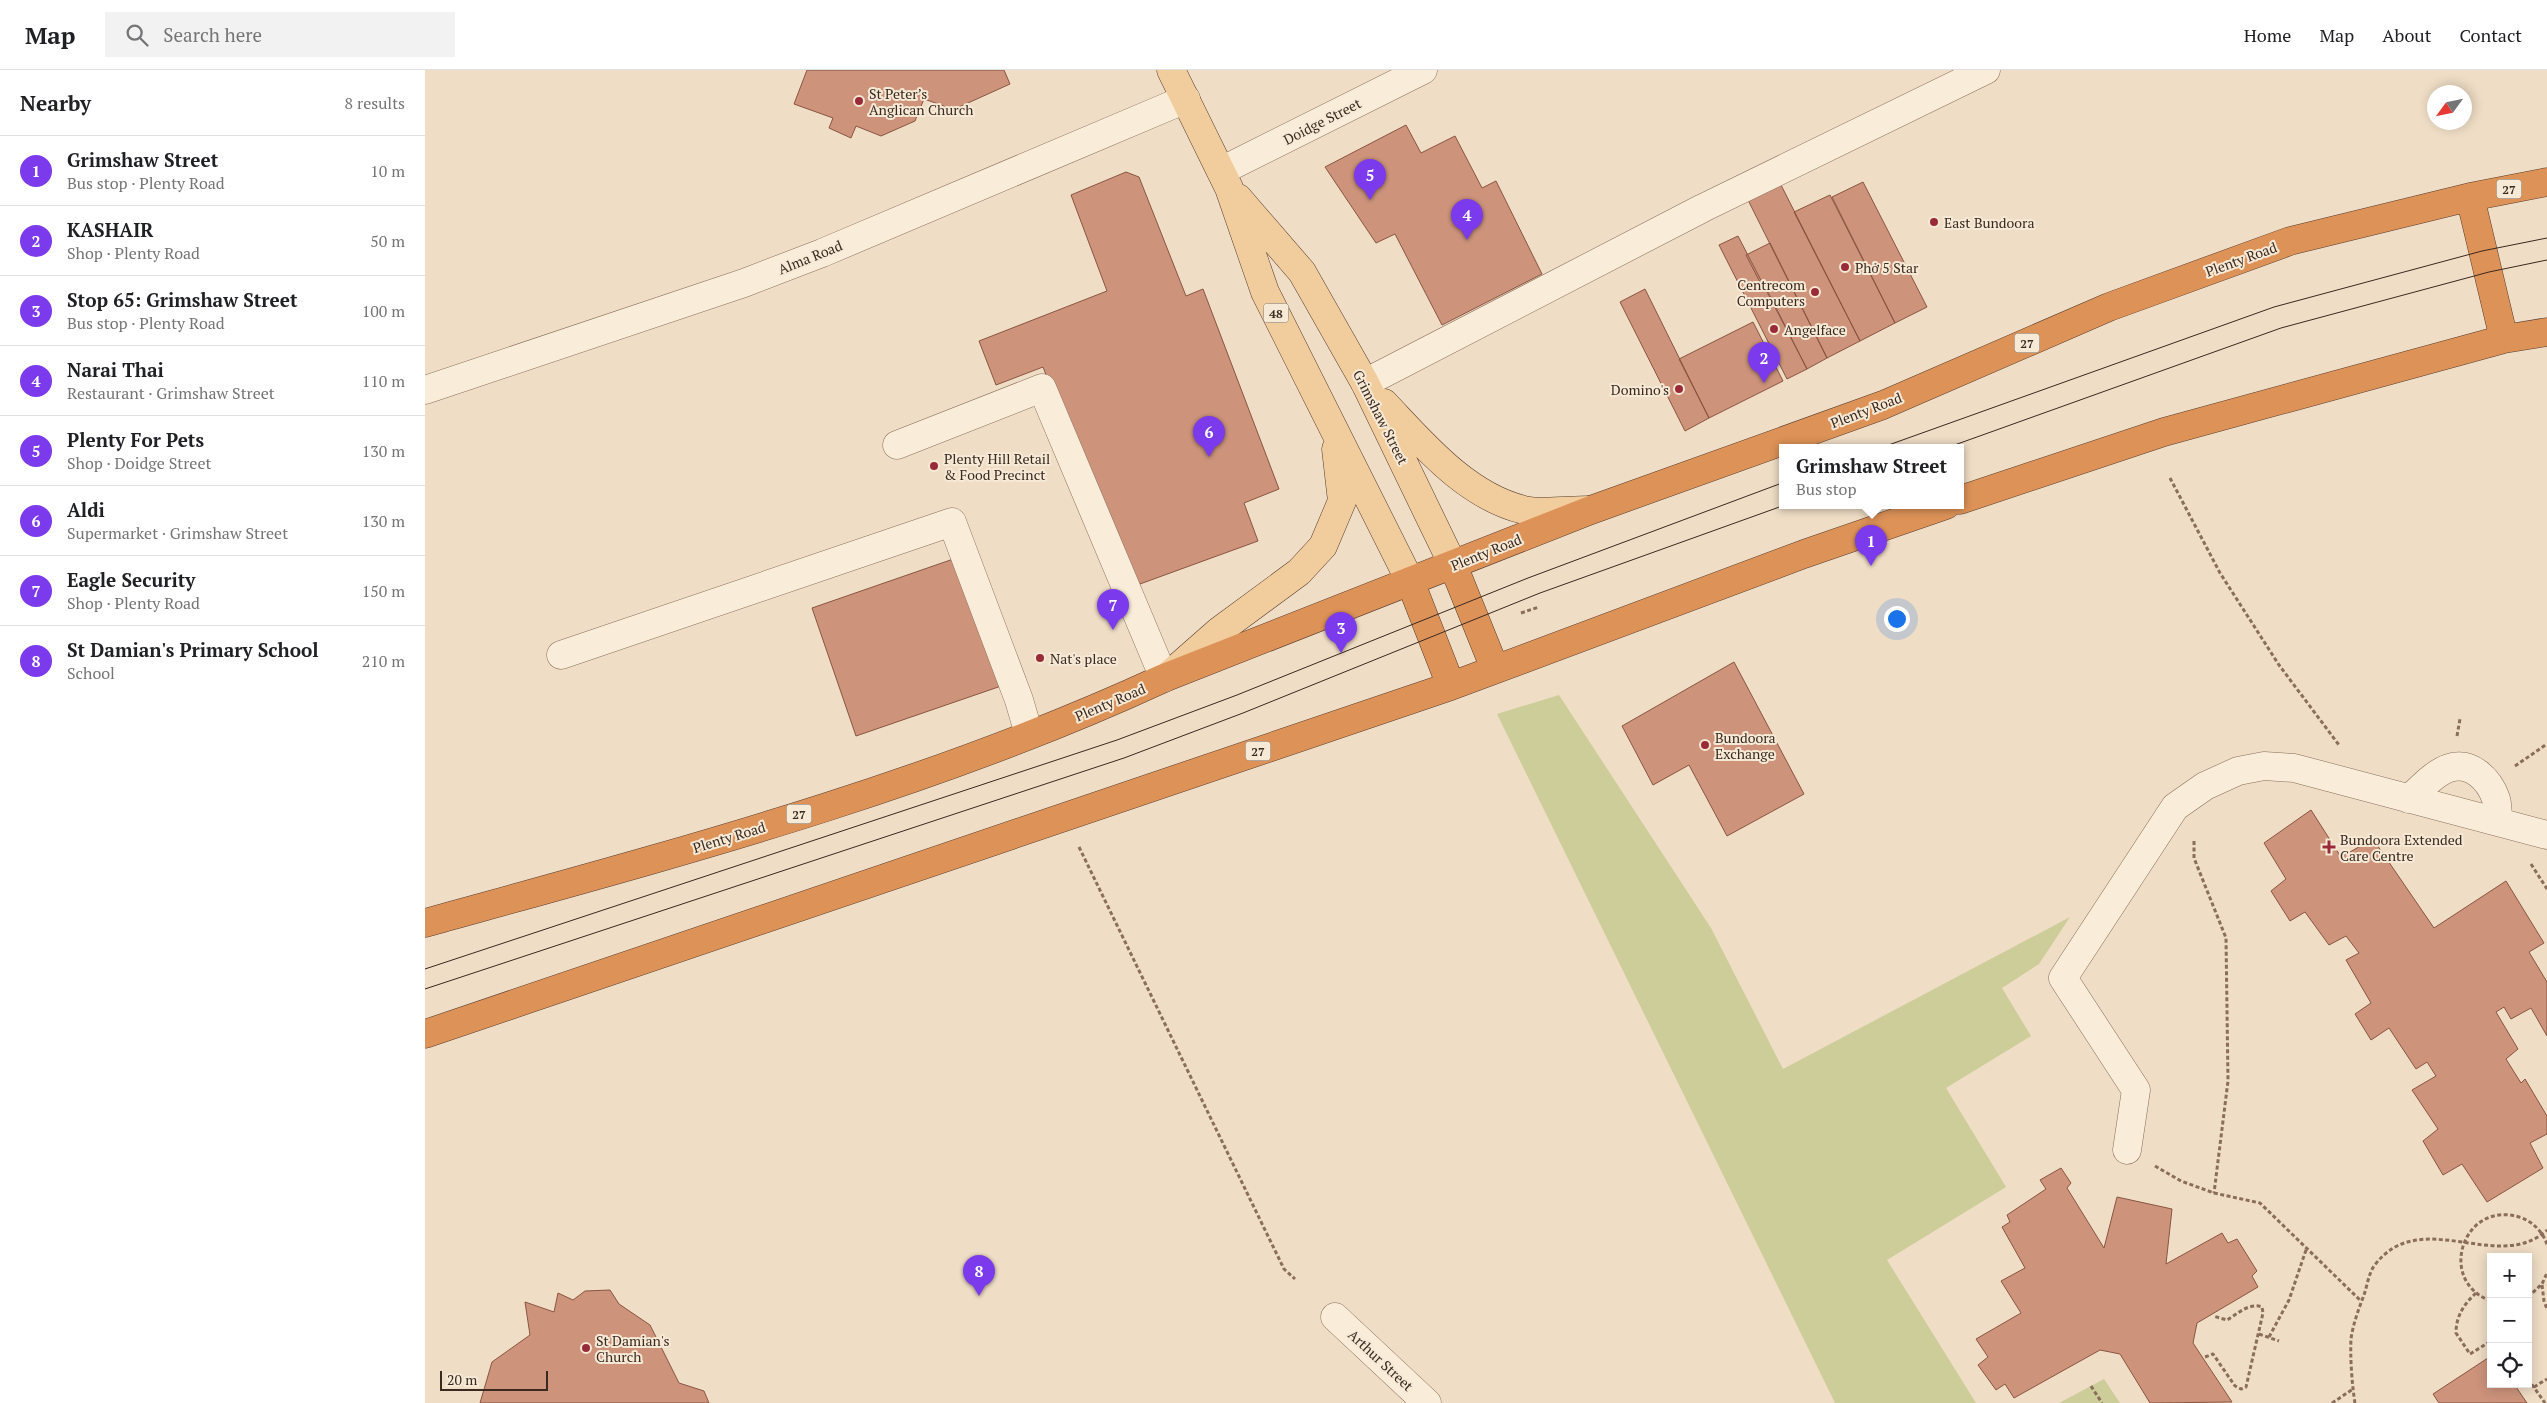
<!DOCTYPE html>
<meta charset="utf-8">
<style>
:root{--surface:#fff;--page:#f2f2f2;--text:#202124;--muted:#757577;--line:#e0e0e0;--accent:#7c3aed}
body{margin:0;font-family:"PT Serif",serif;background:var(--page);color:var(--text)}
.controls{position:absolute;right:15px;bottom:15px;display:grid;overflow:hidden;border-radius:0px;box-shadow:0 2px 12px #0003}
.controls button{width:45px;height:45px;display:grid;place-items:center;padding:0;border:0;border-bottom:1px solid var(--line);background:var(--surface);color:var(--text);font:25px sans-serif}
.compass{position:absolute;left:2002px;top:15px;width:45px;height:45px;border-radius:50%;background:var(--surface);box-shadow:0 2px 12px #0003;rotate:237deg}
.scale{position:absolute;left:15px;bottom:12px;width:108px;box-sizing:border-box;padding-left:5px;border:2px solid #3a291f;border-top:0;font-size:14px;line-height:18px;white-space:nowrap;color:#3a291f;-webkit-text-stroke:4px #f6e9d5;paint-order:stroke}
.you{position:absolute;left:1471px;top:548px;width:18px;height:18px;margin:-12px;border:4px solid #fff;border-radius:50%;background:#1a73e8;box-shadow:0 0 0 8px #1a73e833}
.badge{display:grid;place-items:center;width:32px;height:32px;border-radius:50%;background:var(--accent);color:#fff;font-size:16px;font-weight:700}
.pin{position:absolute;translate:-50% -41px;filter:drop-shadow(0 1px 2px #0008)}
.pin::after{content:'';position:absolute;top:26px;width:18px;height:15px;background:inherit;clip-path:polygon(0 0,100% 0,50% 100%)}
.popup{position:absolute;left:1354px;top:374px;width:185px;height:65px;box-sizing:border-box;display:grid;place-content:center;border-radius:0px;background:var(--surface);filter:drop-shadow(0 1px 4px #0005);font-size:16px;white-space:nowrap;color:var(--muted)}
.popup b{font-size:19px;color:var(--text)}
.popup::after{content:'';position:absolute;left:50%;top:100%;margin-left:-10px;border:10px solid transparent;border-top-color:var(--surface)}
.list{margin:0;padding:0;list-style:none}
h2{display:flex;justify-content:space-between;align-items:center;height:65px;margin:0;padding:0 20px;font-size:21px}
h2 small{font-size:16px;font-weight:400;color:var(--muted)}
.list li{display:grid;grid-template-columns:32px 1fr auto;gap:15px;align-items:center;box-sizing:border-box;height:70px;padding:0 20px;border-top:1px solid var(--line)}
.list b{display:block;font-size:19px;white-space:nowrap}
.list p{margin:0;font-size:16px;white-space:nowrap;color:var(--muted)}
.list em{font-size:16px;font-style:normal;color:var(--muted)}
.icon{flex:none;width:28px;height:28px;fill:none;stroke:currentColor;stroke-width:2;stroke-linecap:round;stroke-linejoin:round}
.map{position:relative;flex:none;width:2122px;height:1333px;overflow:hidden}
header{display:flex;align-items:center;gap:30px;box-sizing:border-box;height:70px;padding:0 25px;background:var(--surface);border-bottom:1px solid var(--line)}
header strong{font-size:24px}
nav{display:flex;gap:28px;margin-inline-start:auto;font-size:18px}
.search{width:350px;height:45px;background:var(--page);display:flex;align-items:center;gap:12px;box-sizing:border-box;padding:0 18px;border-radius:0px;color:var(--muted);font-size:19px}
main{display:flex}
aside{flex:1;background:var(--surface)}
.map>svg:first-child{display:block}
</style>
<header>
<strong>Map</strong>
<div class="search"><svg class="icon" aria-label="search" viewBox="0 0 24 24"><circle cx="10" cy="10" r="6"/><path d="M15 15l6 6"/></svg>Search here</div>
<nav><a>Home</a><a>Map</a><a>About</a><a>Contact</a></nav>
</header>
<main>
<aside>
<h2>Nearby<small>8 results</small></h2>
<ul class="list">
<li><span class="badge">1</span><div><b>Grimshaw Street</b><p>Bus stop · Plenty Road</p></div><em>10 m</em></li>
<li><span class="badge">2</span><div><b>KASHAIR</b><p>Shop · Plenty Road</p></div><em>50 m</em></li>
<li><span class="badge">3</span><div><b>Stop 65: Grimshaw Street</b><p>Bus stop · Plenty Road</p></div><em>100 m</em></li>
<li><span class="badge">4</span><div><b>Narai Thai</b><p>Restaurant · Grimshaw Street</p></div><em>110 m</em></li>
<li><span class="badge">5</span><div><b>Plenty For Pets</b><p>Shop · Doidge Street</p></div><em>130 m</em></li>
<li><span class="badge">6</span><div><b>Aldi</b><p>Supermarket · Grimshaw Street</p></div><em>130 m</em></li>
<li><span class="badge">7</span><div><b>Eagle Security</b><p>Shop · Plenty Road</p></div><em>150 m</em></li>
<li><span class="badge">8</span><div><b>St Damian's Primary School</b><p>School</p></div><em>210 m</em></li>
</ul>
</aside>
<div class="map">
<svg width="2122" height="1333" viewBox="0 0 2122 1333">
<rect width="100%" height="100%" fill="#efddc5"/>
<!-- green -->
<path fill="#cdcd99" d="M 1134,625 L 1286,858 L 1358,999 L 1645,847 L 1614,894 L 1577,918 L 1606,966 L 1521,1018 L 1581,1117 L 1462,1190 L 1551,1333 L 1410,1333 L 1072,644 Z
M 1679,1309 L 1695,1333 L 1634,1333 Z"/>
<!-- building -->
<path fill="#cd937b" stroke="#895541" d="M 382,0 L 579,0 L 585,14 L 523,42 L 519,36 L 499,29 L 490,51 L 456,66 L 431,56 L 426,68 L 404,58 L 408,48 L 369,34 Z
M 981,55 L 996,83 L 1030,66 L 1057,118 L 1071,111 L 1117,204 L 1017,255 L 970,164 L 951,173 L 900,97 Z
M 701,102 L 714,107 L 761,226 L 778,219 L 854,419 L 819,433 L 833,471 L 704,518 L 618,297 L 571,315 L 554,271 L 682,221 L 646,125 Z
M 1438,112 L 1502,237 L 1470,253 L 1407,127 Z
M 1355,113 L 1435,271 L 1402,288 L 1323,130 Z
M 1405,125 L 1470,253 L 1435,271 L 1369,142 Z
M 1313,166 L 1382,299 L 1362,309 L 1294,175 Z
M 1345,173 L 1402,288 L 1382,299 L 1341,218 L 1339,220 L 1321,185 Z
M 1220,219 L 1284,348 L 1260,361 L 1195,232 Z
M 1328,252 L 1358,311 L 1284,348 L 1254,289 Z
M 537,486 L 582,614 L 431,666 L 387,538 Z
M 1309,592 L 1379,724 L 1302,766 L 1264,695 L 1228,715 L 1197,656 Z
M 1886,740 L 1916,787 L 1948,769 L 2009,858 L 2081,811 L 2119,873 L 2104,882 L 2122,912 L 2122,966 L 2106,938 L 2086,949 L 2079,937 L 2071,942 L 2093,979 L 2081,989 L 2096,1013 L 2100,1009 L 2122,1046 L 2122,1064 L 2105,1073 L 2118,1098 L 2062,1132 L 2037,1094 L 2018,1105 L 1998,1071 L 2013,1059 L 1987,1020 L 2011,1006 L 2002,992 L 1991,999 L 1964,958 L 1946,970 L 1930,944 L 1946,933 L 1921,890 L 1934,883 L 1921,866 L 1904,875 L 1880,842 L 1865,851 L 1846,821 L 1861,809 L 1839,773 Z
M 1636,1098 L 1646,1113 L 1642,1118 L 1679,1178 L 1692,1127 L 1747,1139 L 1741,1194 L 1797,1163 L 1803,1173 L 1812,1169 L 1832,1201 L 1827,1206 L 1833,1217 L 1772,1253 L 1768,1273 L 1807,1332 L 1725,1333 L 1695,1284 L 1675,1280 L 1589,1328 L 1580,1314 L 1571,1320 L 1553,1295 L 1563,1287 L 1551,1269 L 1596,1243 L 1576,1211 L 1600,1198 L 1577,1157 L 1585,1152 L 1582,1145 L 1621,1119 L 1615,1110 Z
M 185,1220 L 194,1234 L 225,1255 L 254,1313 L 279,1321 L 284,1333 L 55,1333 L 67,1292 L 105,1265 L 100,1232 L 129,1242 L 133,1223 L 148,1230 L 160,1221 Z
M 2066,1286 L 2066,1314 L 2089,1314 L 2102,1333 L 2014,1333 L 2008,1324 Z"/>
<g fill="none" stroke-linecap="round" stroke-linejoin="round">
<defs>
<path id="minor" d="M 796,101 L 998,0
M 940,313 L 1278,138 L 1561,0
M 0,320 L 319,213 L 397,183 L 761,29
M 472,375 L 617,318 L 739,608
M 136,585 L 527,452 L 594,630 L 604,664
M 1984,729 C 1995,719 2009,703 2024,698 C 2046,691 2064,709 2071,729 C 2073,736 2073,745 2073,752
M 1702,1080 L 1711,1020 L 1638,908 L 1750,737 L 1780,716 L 1813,701 L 1839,696 L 1869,698 L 2122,765
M 910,1247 L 1002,1333"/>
<path id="major" d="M 746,0 L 804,118 L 840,222 L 985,511
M 813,128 L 877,202 L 940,313 L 1028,495
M 959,333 C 998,374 1041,426 1099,440 C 1116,444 1145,440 1164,440
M 744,605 L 794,561 L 874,502 L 898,476 L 917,431 L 911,379"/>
<path id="highway" d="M 2045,127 L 2079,269
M 1535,430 L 1739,362 L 2079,269 L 2122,262
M 1028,495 L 1070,599
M 985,511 L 1026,616
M 0,853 C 249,784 504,717 739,608 L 1166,440 L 1458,335 L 1684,237 L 1865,171 L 2045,127 L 2122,112
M 0,964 L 1026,616 L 1379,484 L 1521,435"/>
</defs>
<!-- minor casing -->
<use href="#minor" stroke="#8a6e5b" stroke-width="29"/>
<!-- major casing -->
<use href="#major" stroke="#583d2f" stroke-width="29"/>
<!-- highway casing -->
<use href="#highway" stroke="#583d2f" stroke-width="29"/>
<!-- path -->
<path stroke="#8a6e5b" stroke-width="3" stroke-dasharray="4 2.5" stroke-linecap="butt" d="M 1745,408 L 1795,503 L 1854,595 L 1914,675
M 1096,543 L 1114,537
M 2032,666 L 2035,649
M 2090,696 L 2122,674
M 1769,771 L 1769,788 L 1801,868 L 1803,1011 L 1789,1123
M 654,777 L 859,1199 L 870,1209
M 2106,794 L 2122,819
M 1730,1096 L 1756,1111 L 1789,1123 L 1835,1133 L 1936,1231
M 2117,1215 L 2119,1231 L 2122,1239
M 2051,1223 C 2039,1234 2031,1246 2031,1263 L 2045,1284 L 2066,1271
M 2103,1227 L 2117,1214 L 2122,1203
M 2066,1231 C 2010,1211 2039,1127 2097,1148 C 2108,1152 2119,1163 2122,1175
M 1834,1264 L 1854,1271
M 1844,1267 L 1864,1230 L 1882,1177
M 1780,1287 L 1788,1284 L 1810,1316 L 1816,1319 L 1821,1317 L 1838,1243 L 1837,1237 C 1825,1232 1812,1244 1802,1250 L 1788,1246
M 2103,1309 L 2120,1333
M 1666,1316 L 1677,1333
M 2109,1317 L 2122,1309
M 1907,1333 L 1928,1319
M 1930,1333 C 1927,1316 1925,1286 1926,1269 C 1928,1254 1934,1238 1939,1225 C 1942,1216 1944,1203 1949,1196 C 1995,1134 2073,1205 2122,1160"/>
<!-- minor -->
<use href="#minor" stroke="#f9ecd9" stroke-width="28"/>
<!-- major -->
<use href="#major" stroke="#f1cd9e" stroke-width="28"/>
<!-- highway -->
<use href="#highway" stroke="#dd9257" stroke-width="28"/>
<!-- tram -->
<path stroke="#3a291f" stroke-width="1" d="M 1458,377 L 1849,237 L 2057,181 L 2122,168
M 1524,377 L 1856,258 L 2064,202 L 2122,190
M 0,899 L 692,670 L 812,625 L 1103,508 L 1357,413
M 0,919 L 699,688 L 818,643 L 1115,523 L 1360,435"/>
</g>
<!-- markers -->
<g fill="#992b39" stroke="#f6e9d5" stroke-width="2">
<circle cx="434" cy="31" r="5"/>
<circle cx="1509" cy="152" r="5"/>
<circle cx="1420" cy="197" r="5"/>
<circle cx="1390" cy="222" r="5"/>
<circle cx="1349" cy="259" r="5"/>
<circle cx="1254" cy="319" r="5"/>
<circle cx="509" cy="396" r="5"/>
<circle cx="615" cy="588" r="5"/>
<circle cx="1280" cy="675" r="5"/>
<path d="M1901.5 769.5h5v5h5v5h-5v5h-5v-5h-5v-5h5z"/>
<circle cx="161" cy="1278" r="5"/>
</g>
<g text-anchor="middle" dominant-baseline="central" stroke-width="4" stroke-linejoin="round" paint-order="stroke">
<!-- shield labels -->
<g fill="#f6e9d5" stroke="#726356" stroke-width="1">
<rect x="2071.5" y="109.5" width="25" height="19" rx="4"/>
<rect x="838.5" y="233.5" width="25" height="19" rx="4"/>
<rect x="1589.5" y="263.5" width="25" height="19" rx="4"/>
<rect x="820.5" y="671.5" width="25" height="19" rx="4"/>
<rect x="361.5" y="734.5" width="25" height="19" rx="4"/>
</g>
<g font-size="12" font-weight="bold" fill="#3a291f">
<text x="2084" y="119">27</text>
<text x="851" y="243">48</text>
<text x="1602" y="273">27</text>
<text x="833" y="681">27</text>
<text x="374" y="744">27</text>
</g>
<!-- poi labels -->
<g font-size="14" fill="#3a291f" stroke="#f6e9d5" text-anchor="start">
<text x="444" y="23">St Peter’s<tspan x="444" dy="16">Anglican Church</tspan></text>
<text x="1519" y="152">East Bundoora</text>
<text x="1430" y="197">Phở 5 Star</text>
<text x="1380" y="214" text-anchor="end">Centrecom<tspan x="1380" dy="16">Computers</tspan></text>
<text x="1359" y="259">Angelface</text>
<text x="1244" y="319" text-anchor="end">Domino's</text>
<text x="519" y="388">Plenty Hill Retail<tspan x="519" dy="16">&amp; Food Precinct</tspan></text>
<text x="625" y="588">Nat's place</text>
<text x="1290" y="667">Bundoora<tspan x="1290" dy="16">Exchange</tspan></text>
<text x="1915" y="769">Bundoora Extended<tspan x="1915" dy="16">Care Centre</tspan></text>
<text x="171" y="1270">St Damian's<tspan x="171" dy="16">Church</tspan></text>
</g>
<!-- street labels -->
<g font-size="14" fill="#3a291f" stroke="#f6e9d5">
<text transform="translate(897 51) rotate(-27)">Doidge Street</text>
<text transform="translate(385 187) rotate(-22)">Alma Road</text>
<text transform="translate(1816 189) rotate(-20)">Plenty Road</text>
<text transform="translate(1441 340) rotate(-21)">Plenty Road</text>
<text transform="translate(956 347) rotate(63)">Grimshaw Street</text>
<text transform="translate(1061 482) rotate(-22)">Plenty Road</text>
<text transform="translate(685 632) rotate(-23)">Plenty Road</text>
<text transform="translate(304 767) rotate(-17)">Plenty Road</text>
<text transform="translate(956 1290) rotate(43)">Arthur Street</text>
</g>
</g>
</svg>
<div class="controls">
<button>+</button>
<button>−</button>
<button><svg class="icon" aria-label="locate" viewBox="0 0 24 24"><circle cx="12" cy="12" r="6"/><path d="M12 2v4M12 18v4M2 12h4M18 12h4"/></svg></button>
</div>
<svg class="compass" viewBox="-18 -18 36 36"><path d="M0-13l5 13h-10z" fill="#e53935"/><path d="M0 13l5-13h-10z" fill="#757577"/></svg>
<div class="scale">20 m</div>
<div class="you"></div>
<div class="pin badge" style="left:1446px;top:496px">1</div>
<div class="popup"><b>Grimshaw Street</b>Bus stop</div>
<div class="pin badge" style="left:1339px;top:313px">2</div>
<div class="pin badge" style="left:916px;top:583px">3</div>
<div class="pin badge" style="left:1042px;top:170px">4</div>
<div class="pin badge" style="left:945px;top:130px">5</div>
<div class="pin badge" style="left:784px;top:387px">6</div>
<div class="pin badge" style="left:688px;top:560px">7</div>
<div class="pin badge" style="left:554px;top:1226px">8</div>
</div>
</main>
